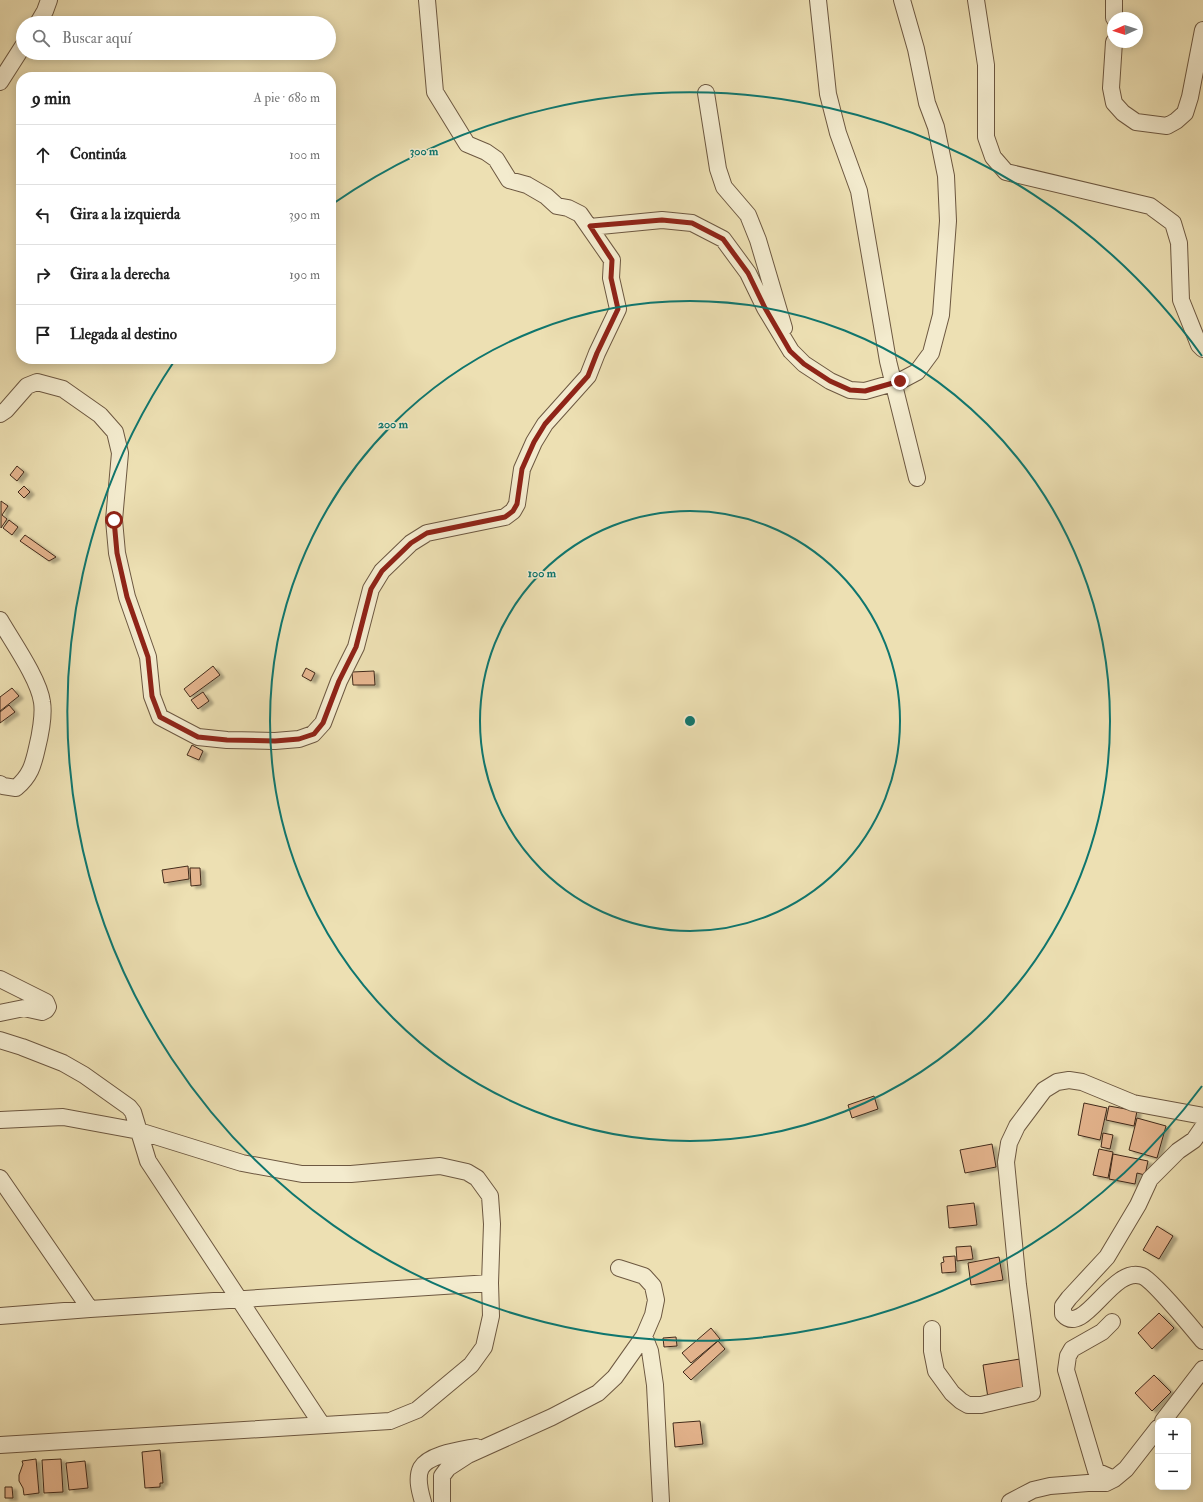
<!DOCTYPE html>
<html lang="es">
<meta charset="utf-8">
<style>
:root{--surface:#fff;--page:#f2f2f2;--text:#222;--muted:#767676;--line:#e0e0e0}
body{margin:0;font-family:"IM FELL Double Pica",serif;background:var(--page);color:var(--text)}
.controls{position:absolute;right:12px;bottom:12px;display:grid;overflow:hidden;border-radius:8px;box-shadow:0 2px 10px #0003}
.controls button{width:36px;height:36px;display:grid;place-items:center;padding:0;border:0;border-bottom:1px solid var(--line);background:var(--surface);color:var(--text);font:20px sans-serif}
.compass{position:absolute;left:1107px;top:12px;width:36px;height:36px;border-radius:50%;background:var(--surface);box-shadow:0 2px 10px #0003;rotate:267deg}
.stop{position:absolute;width:12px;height:12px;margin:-9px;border:3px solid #8f2418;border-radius:50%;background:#fff}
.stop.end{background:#8f2418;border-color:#fff;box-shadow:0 1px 4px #0008}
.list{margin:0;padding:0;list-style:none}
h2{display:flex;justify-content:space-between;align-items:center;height:52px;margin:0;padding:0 16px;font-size:17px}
h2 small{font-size:13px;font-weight:400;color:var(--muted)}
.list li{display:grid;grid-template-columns:26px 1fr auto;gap:12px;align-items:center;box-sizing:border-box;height:60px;padding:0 16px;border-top:1px solid var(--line)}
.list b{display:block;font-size:15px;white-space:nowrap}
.list em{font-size:13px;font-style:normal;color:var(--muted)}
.icon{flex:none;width:22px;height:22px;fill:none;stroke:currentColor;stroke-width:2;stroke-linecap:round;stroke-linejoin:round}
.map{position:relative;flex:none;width:1203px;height:1502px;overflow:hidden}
.search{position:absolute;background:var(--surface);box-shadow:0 2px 10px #0003;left:16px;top:16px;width:320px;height:44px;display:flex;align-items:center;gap:10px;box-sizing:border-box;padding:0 14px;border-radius:22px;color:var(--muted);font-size:15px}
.panel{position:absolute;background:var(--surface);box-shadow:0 2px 10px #0003;left:16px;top:72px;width:320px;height:292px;border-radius:16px}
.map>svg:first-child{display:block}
</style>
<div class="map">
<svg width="1203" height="1502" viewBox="0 0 1203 1502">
<defs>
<filter id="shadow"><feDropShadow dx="4.5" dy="2.5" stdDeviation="1" flood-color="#0004"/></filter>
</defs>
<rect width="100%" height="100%" fill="#ede0b3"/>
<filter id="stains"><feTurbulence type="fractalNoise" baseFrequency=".005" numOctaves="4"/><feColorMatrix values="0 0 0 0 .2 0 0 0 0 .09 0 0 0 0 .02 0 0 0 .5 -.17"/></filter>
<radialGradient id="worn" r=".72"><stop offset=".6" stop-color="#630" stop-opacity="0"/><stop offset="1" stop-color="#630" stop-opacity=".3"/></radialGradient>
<!-- building -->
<path fill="#e3b38c" stroke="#422b1b" filter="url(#shadow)" d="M 17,466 L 24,472 L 17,481 L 10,475 Z
M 24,486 L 30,492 L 24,498 L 18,492 Z
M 1,501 L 8,506 L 2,515 L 7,519 L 1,528 Z
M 9,520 L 18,527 L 12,535 L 3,528 Z
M 25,535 L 56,557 L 49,561 L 20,541 Z
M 213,666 L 220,675 L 190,697 L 184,689 Z
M 306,668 L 315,673 L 311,681 L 302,676 Z
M 374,671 L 375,685 L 353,685 L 352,672 Z
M 12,688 L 19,696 L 0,711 L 0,697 Z
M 203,692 L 209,701 L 198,709 L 191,700 Z
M 9,705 L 15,712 L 0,723 L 0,712 Z
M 192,745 L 203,751 L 199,760 L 187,755 Z
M 188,866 L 189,879 L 164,883 L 162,870 Z
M 190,868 L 200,868 L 201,885 L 191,886 Z
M 874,1096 L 878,1109 L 852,1118 L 848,1105 Z
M 1084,1103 L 1107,1108 L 1100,1140 L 1078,1135 Z
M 1109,1106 L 1137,1111 L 1134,1126 L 1106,1120 Z
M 1137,1118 L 1166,1126 L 1157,1158 L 1129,1150 Z
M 1103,1133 L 1113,1135 L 1110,1149 L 1101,1147 Z
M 992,1144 L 996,1167 L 965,1173 L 960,1150 Z
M 1099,1149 L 1113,1152 L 1108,1178 L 1093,1175 Z
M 1113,1154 L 1148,1161 L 1145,1175 L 1137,1173 L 1135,1184 L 1109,1179 Z
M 974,1203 L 977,1225 L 949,1228 L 947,1206 Z
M 1157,1226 L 1173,1236 L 1159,1259 L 1143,1250 Z
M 971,1246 L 973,1259 L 957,1261 L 956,1247 Z
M 955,1256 L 956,1272 L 942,1273 L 941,1263 L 944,1262 L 943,1257 Z
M 999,1257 L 1003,1280 L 971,1285 L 968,1263 Z
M 1159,1313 L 1174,1328 L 1152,1349 L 1138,1333 Z
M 711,1328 L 720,1339 L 691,1363 L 682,1353 Z
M 676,1337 L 677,1346 L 664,1347 L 663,1338 Z
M 718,1341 L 725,1349 L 691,1380 L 683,1372 Z
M 1020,1359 L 1025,1393 L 988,1398 L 983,1365 Z
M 1154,1375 L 1171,1392 L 1152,1411 L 1135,1393 Z
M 700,1421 L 703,1444 L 675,1447 L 673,1423 Z
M 160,1450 L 163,1483 L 160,1483 L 160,1487 L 145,1488 L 142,1452 Z
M 36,1459 L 39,1493 L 24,1495 L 23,1488 L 19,1481 L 19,1475 L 23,1464 L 22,1461 Z
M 61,1459 L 63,1492 L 44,1493 L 42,1460 Z
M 85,1461 L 88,1488 L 69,1490 L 66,1463 Z
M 5,1487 L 12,1487 L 13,1498 L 5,1498 Z"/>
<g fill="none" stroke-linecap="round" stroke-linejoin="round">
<defs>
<path id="minor" d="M 818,0 L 828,94 L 838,133 L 859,191 L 888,361 L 917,478
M 976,0 L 986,65 L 986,137 L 993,157 L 1006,172 L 1150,206 L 1173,223 L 1179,243 L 1181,300 L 1199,345 L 1203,349
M 1114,0 L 1114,18
M 38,23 L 45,11 L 49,0
M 1114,42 L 1111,88 L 1114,103 L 1123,113 L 1136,122 L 1167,126 L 1176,121 L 1185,113 L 1190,97 L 1203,30
M 0,82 L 23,46
M 706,93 L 718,169 L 724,187 L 748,215 L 758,240 L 784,328
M 590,227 L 662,220 L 692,223 L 723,239 L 748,273 L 765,308 L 791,351 L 804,364 L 830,381 L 850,390 L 865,391 L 900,381 L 917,372 L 931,353 L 941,315 L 948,221 L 946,176 L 936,127 L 927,103 L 916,49 L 902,0
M 0,414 L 6,410 L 27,386 L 37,382 L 63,389 L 100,415 L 115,432 L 120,453 L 114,520 L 117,553 L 127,597 L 148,657 L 152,696 L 160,717 L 198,737 L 227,740 L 275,741 L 299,739 L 313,734 L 323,723 L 339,681 L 356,647 L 371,589 L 382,571 L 411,543 L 427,533 L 505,517 L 513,511 L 517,504 L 522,469 L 534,442 L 545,424 L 588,376 L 597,353 L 618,309 L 611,278 L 612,260 L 580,214 L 568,208 L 557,206 L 546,196 L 527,185 L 509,180 L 496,159 L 486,152 L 467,144 L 435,92 L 427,0
M 0,620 C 12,641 39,679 42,702 C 44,714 40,736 37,748 C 33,766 30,776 16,788 L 3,786 L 0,784
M 0,979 L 46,1002 L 48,1007 L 46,1010 L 42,1012 L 24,1008 L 0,1013
M 0,1040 L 22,1047 L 63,1063 L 84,1075 L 129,1107 L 133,1112 L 148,1161 L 322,1425
M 0,1120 L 63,1117 L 139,1131 L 242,1163 L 302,1174 L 351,1174 L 440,1166 L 467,1172 L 477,1178 L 490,1196 L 492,1224 L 490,1283 L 491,1316 L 484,1347 L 471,1365 L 417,1410 L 390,1421 L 0,1445
M 1203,1127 L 1194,1140 L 1178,1151 L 1150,1179 L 1138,1205 L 1107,1257 L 1069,1298 L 1063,1306 L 1063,1314 C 1084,1338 1112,1265 1142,1276 C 1153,1280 1193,1329 1203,1341
M 0,1178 L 90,1309
M 0,1316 L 90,1309 L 490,1283
M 1112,1322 L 1102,1332 L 1072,1349 L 1068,1356 L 1066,1370 L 1096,1471 L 1114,1479
M 932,1329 L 932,1351 L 936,1371 L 952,1393 L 961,1401 L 968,1405 L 981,1405 L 1032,1393 L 1018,1285 L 1006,1162 L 1009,1143 L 1017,1126 L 1044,1090 L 1057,1082 L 1069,1080 L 1082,1082 L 1133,1103 L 1203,1116
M 644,1336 L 650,1351 L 655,1385 L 661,1502
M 1163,1421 L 1203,1369
M 423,1502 C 420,1492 416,1478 421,1468 C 429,1454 461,1450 476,1447
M 442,1502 L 442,1476 L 448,1468 L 468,1455 L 552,1417 L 598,1393 L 615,1377 L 644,1336 L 653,1315 L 656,1300 L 653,1286 L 644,1276 L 619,1268
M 1010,1502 L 1033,1490 L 1050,1486 L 1088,1483 L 1106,1483 L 1114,1479 L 1126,1469 L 1158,1428"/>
</defs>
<!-- minor casing -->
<use href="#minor" stroke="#6d5841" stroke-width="18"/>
<!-- minor -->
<use href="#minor" stroke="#f3ebce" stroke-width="16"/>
</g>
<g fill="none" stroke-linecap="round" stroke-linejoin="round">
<!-- route -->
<path stroke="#8f2418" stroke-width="5" d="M 114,520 L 117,553 L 127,597 L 148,657 L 152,696 L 160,717 L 198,737 L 227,740 L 275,741 L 299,739 L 314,734 L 323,723 L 339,681 L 356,647 L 371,589 L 382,571 L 411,543 L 427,533 L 505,517 L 513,511 L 517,504 L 522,469 L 534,442 L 545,424 L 588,376 L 597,353 L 618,309 L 611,278 L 612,260 L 590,226 L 662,220 L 692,223 L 723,239 L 748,273 L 765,308 L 790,351 L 804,364 L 830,381 L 850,390 L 865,391 L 900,381"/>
</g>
<!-- distance rings -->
<g fill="none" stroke="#0f766e" stroke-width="2">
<circle cx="690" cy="721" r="210"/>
<circle cx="690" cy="721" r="420"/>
<path d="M1202 1086A629 629 0 0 1 175 360M334 203A629 629 0 0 1 1202 356"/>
</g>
<circle cx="690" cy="721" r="6" fill="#0f766e" stroke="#f3ebce" stroke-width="2"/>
<g font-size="12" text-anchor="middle" font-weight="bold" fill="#0f766e" stroke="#f3ebce" stroke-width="3" stroke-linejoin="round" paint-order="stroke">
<text x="424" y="155">300 m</text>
<text x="393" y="428">200 m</text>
<text x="542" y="577">100 m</text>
</g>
<rect width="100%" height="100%" filter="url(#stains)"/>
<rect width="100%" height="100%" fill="url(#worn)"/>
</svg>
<div class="controls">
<button>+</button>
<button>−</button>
</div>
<svg class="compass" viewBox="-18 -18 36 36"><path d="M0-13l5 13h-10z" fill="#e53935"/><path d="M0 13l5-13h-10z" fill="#767676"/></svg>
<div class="stop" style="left:114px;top:520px"></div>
<div class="stop end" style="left:900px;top:381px"></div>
<div class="search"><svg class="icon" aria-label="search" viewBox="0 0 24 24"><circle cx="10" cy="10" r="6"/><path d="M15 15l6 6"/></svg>Buscar aquí</div>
<section class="panel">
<h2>9 min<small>A pie · 680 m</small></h2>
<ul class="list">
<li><svg class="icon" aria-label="ahead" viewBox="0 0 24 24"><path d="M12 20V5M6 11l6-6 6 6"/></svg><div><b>Continúa</b></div><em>100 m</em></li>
<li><svg class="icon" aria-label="left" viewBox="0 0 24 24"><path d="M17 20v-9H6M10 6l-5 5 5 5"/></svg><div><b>Gira a la izquierda</b></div><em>390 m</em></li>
<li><svg class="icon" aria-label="right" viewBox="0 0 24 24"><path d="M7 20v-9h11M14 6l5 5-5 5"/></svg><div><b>Gira a la derecha</b></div><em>190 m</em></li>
<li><svg class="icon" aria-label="arrive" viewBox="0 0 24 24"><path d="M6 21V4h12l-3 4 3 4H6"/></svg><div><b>Llegada al destino</b></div></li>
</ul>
</section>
</div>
